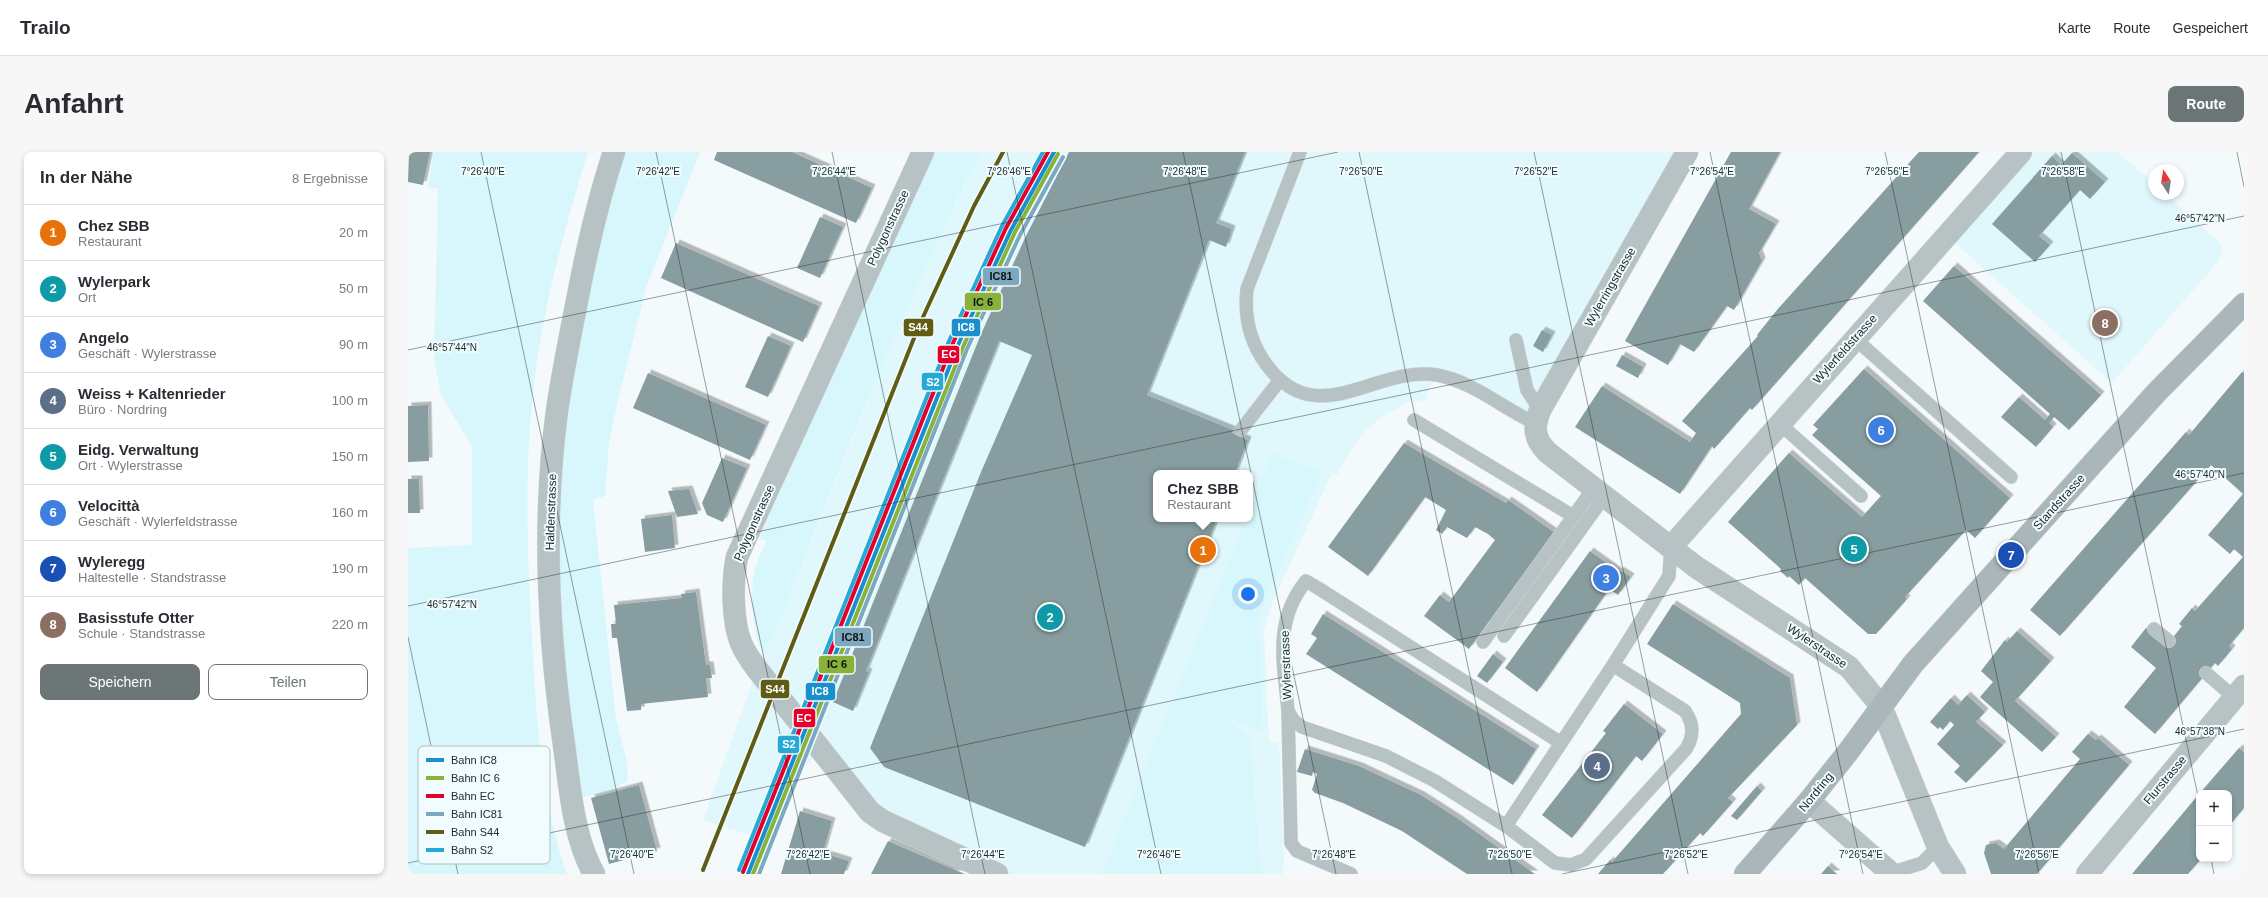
<!DOCTYPE html>
<html lang="de">
<meta charset="utf-8">
<style>
:root{--surface:#fff;--page:#f7f7f7;--text:#2b2b33;--muted:#7c7c81;--line:#e1e1e2;--accent:#6c7576}
body{margin:0;font-family:Helvetica,sans-serif;background:var(--page);color:var(--text)}
.controls{position:absolute;right:12px;bottom:12px;display:grid;overflow:hidden;border-radius:8px;box-shadow:0 2px 6px #0003}
.controls button{width:36px;height:36px;display:grid;place-items:center;padding:0;border:0;border-bottom:1px solid var(--line);background:var(--surface);color:var(--text);font:20px sans-serif}
.compass{position:absolute;left:1740px;top:12px;width:36px;height:36px;border-radius:50%;background:var(--surface);box-shadow:0 2px 6px #0003;rotate:348deg}
.you{position:absolute;left:840px;top:442px;width:14px;height:14px;margin:-10px;border:3px solid #fff;border-radius:50%;background:#1a73e8;box-shadow:0 0 0 6px #1a73e833}
.badge{display:grid;place-items:center;width:26px;height:26px;border-radius:50%;background:var(--accent);color:#fff;font-size:13px;font-weight:700}
.pin{position:absolute;translate:-50% -50%;border:2px solid #fff;box-shadow:0 1px 4px #0006}
.popup{position:absolute;left:745px;top:318px;width:100px;height:52px;box-sizing:border-box;display:grid;place-content:center;border-radius:8px;background:var(--surface);filter:drop-shadow(0 1px 3px #0005);font-size:13px;white-space:nowrap;color:var(--muted)}
.popup b{font-size:15px;color:var(--text)}
.popup::after{content:'';position:absolute;left:50%;top:100%;margin-left:-8px;border:8px solid transparent;border-top-color:var(--surface)}
.list{margin:0;padding:0;list-style:none}
h2{display:flex;justify-content:space-between;align-items:center;height:52px;margin:0;padding:0 16px;font-size:17px}
h2 small{font-size:13px;font-weight:400;color:var(--muted)}
.list li{display:grid;grid-template-columns:26px 1fr auto;gap:12px;align-items:center;box-sizing:border-box;height:56px;padding:0 16px;border-top:1px solid var(--line)}
.list b{display:block;font-size:15px;white-space:nowrap}
.list p{margin:0;font-size:13px;white-space:nowrap;color:var(--muted)}
.list em{font-size:13px;font-style:normal;color:var(--muted)}
.actions{display:flex;gap:8px;padding:12px 16px}
.actions a{flex:1;padding:9px 0;border:1px solid var(--accent);border-radius:8px;text-align:center;font-size:14px;color:var(--accent)}
.actions .main{background:var(--accent);color:#fff}
.map{position:relative;flex:none;width:1836px;height:722px;overflow:hidden;border-radius:8px}
header{display:flex;align-items:center;gap:24px;box-sizing:border-box;height:56px;padding:0 20px;background:var(--surface);border-bottom:1px solid var(--line)}
header strong{font-size:19px}
nav{display:flex;gap:22px;margin-inline-start:auto;font-size:14px}
.intro{display:flex;align-items:center;justify-content:space-between;box-sizing:border-box;height:96px;padding:0 24px}
h1{margin:0;font-size:28px}
.button{padding:10px 18px;border-radius:8px;background:var(--accent);color:#fff;font-size:14px;font-weight:700}
main{display:flex;gap:24px;padding:0 24px}
aside{flex:1;background:var(--surface);border-radius:8px;box-shadow:0 2px 6px #0003}
.map>svg:first-child{display:block}
</style>
<header>
<strong>Trailo</strong>
<nav><a>Karte</a><a>Route</a><a>Gespeichert</a></nav>
</header>
<div class="intro"><h1>Anfahrt</h1><a class="button">Route</a></div>
<main>
<aside>
<h2>In der Nähe<small>8 Ergebnisse</small></h2>
<ul class="list">
<li><span class="badge" style="background:#e8710a">1</span><div><b>Chez SBB</b><p>Restaurant</p></div><em>20 m</em></li>
<li><span class="badge" style="background:#0f9aa8">2</span><div><b>Wylerpark</b><p>Ort</p></div><em>50 m</em></li>
<li><span class="badge" style="background:#3f7fe0">3</span><div><b>Angelo</b><p>Geschäft · Wylerstrasse</p></div><em>90 m</em></li>
<li><span class="badge" style="background:#5c6f8a">4</span><div><b>Weiss + Kaltenrieder</b><p>Büro · Nordring</p></div><em>100 m</em></li>
<li><span class="badge" style="background:#0f9aa8">5</span><div><b>Eidg. Verwaltung</b><p>Ort · Wylerstrasse</p></div><em>150 m</em></li>
<li><span class="badge" style="background:#3f7fe0">6</span><div><b>Velocittà</b><p>Geschäft · Wylerfeldstrasse</p></div><em>160 m</em></li>
<li><span class="badge" style="background:#1a4fb4">7</span><div><b>Wyleregg</b><p>Haltestelle · Standstrasse</p></div><em>190 m</em></li>
<li><span class="badge" style="background:#8d6e63">8</span><div><b>Basisstufe Otter</b><p>Schule · Standstrasse</p></div><em>220 m</em></li>
</ul>
<div class="actions"><a class="main">Speichern</a><a>Teilen</a></div>
</aside>
<div class="map">
<svg width="1836" height="722" viewBox="0 0 1836 722">
<defs>
<filter id="shadow"><feDropShadow dx="3.5" dy="-3.5" stdDeviation="0" flood-color="#0004"/></filter>
</defs>
<rect width="100%" height="100%" fill="#f4fafb"/>
<!-- built -->
<path fill="#e0f7fc" fill-rule="evenodd" d="M 574,0 L 1279,0 L 1127,271 L 1029,223 L 1019,241 L 1018,248 L 1002,250 L 980,261 L 962,274 L 944,296 L 929,323 L 924,321 L 864,452 L 856,478 L 861,590 L 871,590 L 876,707 L 875,722 L 589,722 L 475,669 L 415,600 L 395,614 L 366,691 L 295,668 L 349,517 L 375,462 L 482,194 L 514,121 ZM 748,321 L 842,321 L 842,367 L 748,367 Z
M 1628,0 L 1710,0 L 1746,32 L 1746,42 L 1758,42 L 1810,89 L 1813,94 L 1814,101 L 1810,110 L 1704,231 L 1547,91 Z"/>
<!-- green -->
<path fill="#d7f7fd" d="M 26,0 L 180,0 C 155,81 132,166 124,251 C 116,335 120,420 125,505 C 129,575 135,655 159,722 L 0,722 L 0,396 L 64,393 L 64,295 L 33,243 L 26,207 L 30,37 L 19,35 Z
M 214,0 L 292,0 L 239,133 L 209,252 L 201,291 L 197,344 L 185,348 L 208,567 L 220,614 L 219,629 L 205,638 L 166,647 L 143,446 L 160,202 Z
M 525,0 L 574,0 C 496,149 436,306 375,462 L 356,502 C 344,485 342,442 346,421 C 348,410 354,399 358,389 L 351,386 Z
M 864,301 L 914,321 L 851,462 L 855,579 L 802,558 L 816,564 L 842,587 L 853,722 L 694,722 L 838,367 L 842,367 L 842,356 Z"/>
<!-- building -->
<path fill="#879da0" filter="url(#shadow)" d="M 1,0 L 22,0 L 15,33 L 0,30 Z
M 309,0 L 384,0 L 464,36 L 448,71 L 306,8 Z
M 661,0 L 837,0 L 808,71 L 824,77 L 818,95 L 801,88 L 739,243 L 825,278 L 824,281 L 840,288 L 827,321 L 748,321 L 748,367 L 809,367 L 677,695 L 476,615 L 462,596 L 573,320 L 624,203 L 591,189 L 458,519 L 461,520 L 445,559 L 425,550 L 573,182 L 618,84 Z
M 1323,0 L 1372,0 L 1341,57 L 1368,72 L 1351,101 L 1354,109 L 1326,158 L 1319,154 L 1286,200 L 1272,192 L 1260,213 L 1217,189 Z
M 1511,0 L 1571,0 L 1344,258 L 1342,256 L 1306,297 L 1304,294 L 1272,342 L 1167,275 L 1194,234 L 1282,290 L 1288,281 L 1274,269 L 1350,184 L 1349,183 L 1369,158 Z
M 1664,1 L 1697,30 L 1682,47 L 1672,38 L 1631,84 L 1642,93 L 1627,110 L 1584,72 L 1644,4 L 1653,13 Z
M 412,65 L 435,75 L 412,126 L 389,116 Z
M 268,91 L 411,154 L 395,190 L 253,126 Z
M 1546,114 L 1693,243 L 1661,278 L 1646,265 L 1641,271 L 1645,275 L 1628,295 L 1593,265 L 1611,245 L 1637,268 L 1642,262 L 1515,149 Z
M 1134,178 L 1144,183 L 1135,200 L 1125,194 Z
M 360,184 L 383,194 L 360,245 L 337,235 Z
M 1214,203 L 1235,215 L 1230,226 L 1208,214 Z
M 1456,217 L 1602,346 L 1567,386 L 1558,378 L 1497,445 L 1499,447 L 1468,482 L 1460,482 L 1397,426 L 1391,433 L 1381,424 L 1380,426 L 1372,419 L 1373,417 L 1320,370 L 1381,301 L 1454,365 L 1463,355 L 1473,344 L 1404,283 L 1410,277 L 1405,273 Z
M 1834,220 L 1836,221 L 1836,476 L 1821,494 L 1824,497 L 1810,514 L 1807,511 L 1747,582 L 1716,555 L 1748,516 L 1723,495 L 1738,476 L 1759,493 L 1774,474 L 1771,472 L 1784,456 L 1787,459 L 1835,405 L 1826,397 L 1822,402 L 1800,383 L 1835,342 L 1803,313 L 1652,484 L 1622,458 L 1778,280 L 1781,283 Z
M 240,221 L 358,273 L 342,308 L 225,256 Z
M 20,253 L 21,309 L 0,310 L 0,254 Z
M 996,291 L 1098,351 L 1100,348 L 1146,380 L 1061,497 L 1016,464 L 1032,443 L 1041,450 L 1087,388 L 1080,382 L 1067,375 L 1059,386 L 1039,375 L 1034,382 L 1028,378 L 1038,358 L 1017,345 L 960,424 L 920,395 Z
M 314,306 L 339,316 L 315,370 L 299,363 L 294,351 Z
M 0,327 L 11,327 L 12,361 L 0,361 Z
M 281,337 L 290,362 L 269,365 L 260,339 Z
M 264,363 L 267,396 L 237,400 L 233,367 Z
M 1182,399 L 1211,420 L 1212,418 L 1223,425 L 1210,443 L 1201,437 L 1129,540 L 1097,516 Z
M 288,440 L 298,513 L 302,513 L 304,526 L 298,526 L 300,545 L 233,552 L 233,558 L 219,559 L 209,486 L 204,486 L 203,472 L 208,472 L 206,453 L 274,446 L 273,442 Z
M 1265,452 L 1382,526 L 1389,573 L 1320,646 L 1325,650 L 1295,684 L 1292,681 L 1255,722 L 1190,722 L 1202,708 L 1204,710 L 1333,562 L 1332,551 L 1239,492 Z
M 915,462 L 1128,597 L 1105,633 L 898,502 L 909,486 L 903,482 Z
M 1609,479 L 1643,509 L 1607,549 L 1648,585 L 1634,600 L 1572,545 L 1585,530 L 1573,519 L 1597,488 L 1599,490 Z
M 1085,502 L 1095,510 L 1079,531 L 1069,524 Z
M 1559,543 L 1577,560 L 1568,570 L 1595,593 L 1558,631 L 1546,620 L 1552,614 L 1529,592 L 1546,573 L 1542,569 L 1535,578 L 1532,575 L 1530,577 L 1522,570 L 1543,546 L 1550,553 Z
M 1216,552 L 1255,582 L 1234,609 L 1228,604 L 1164,686 L 1134,663 L 1198,581 L 1195,579 Z
M 1680,582 L 1688,588 L 1690,586 L 1721,613 L 1629,722 L 1583,722 L 1576,701 L 1578,693 L 1588,691 L 1596,697 L 1672,607 L 1664,600 Z
M 1831,596 L 1836,600 L 1836,656 L 1821,674 L 1821,641 L 1792,641 Z
M 897,597 L 951,614 L 1013,643 L 1049,666 L 1127,722 L 1059,722 L 994,679 L 935,651 L 907,641 L 904,638 L 909,622 L 905,620 L 904,624 L 889,620 Z
M 119,632 L 131,705 L 112,708 L 99,635 Z
M 231,633 L 249,699 L 201,712 L 183,646 Z
M 1349,634 L 1354,639 L 1329,668 L 1323,664 Z
M 1791,642 L 1791,707 L 1793,707 L 1780,722 L 1724,722 Z
M 392,659 L 424,669 L 415,701 L 441,709 L 436,722 L 373,722 Z
M 480,689 L 503,699 L 557,722 L 463,722 Z
M 1420,714 L 1429,722 L 1413,722 Z"/>
<g fill="none" stroke-linecap="round" stroke-linejoin="round">
<defs>
<path id="lane" d="M 892,0 L 839,137 C 836,164 842,190 858,212 C 909,282 967,213 1029,223 C 1066,230 1094,256 1127,271
M 1446,186 L 1603,325
M 1108,188 L 1119,238 L 1132,258
M 1006,268 L 1165,364
M 1372,272 L 1453,344
M 833,278 L 872,228
M 1746,477 L 1761,489
M 1096,484 L 1196,345
M 1075,490 L 1185,337
M 1798,521 L 1827,546
M 880,559 L 883,691 L 889,699 L 943,722
M 1153,591 L 910,436 L 898,429 C 865,470 876,511 880,559 L 885,568 L 894,575 L 978,604 L 1027,629 L 1098,674 L 1147,711 L 1163,713 L 1178,707 L 1278,597 C 1286,584 1286,572 1277,559 L 1205,513
M 1098,674 L 1205,513 L 1261,424 L 1263,395
M 1483,721 L 1514,711 L 1530,695"/>
<path id="street" d="M 515,0 L 329,405 C 324,429 324,469 333,491 C 337,501 343,509 349,517 L 462,660 L 475,669 L 589,722
M 1279,0 L 1132,258 C 1125,276 1126,286 1139,300 L 1288,415 L 1441,515 L 1473,554 L 1530,695 L 1547,722
M 1263,395 L 1613,0
M 1401,649 L 1484,722
M 186,722 C 165,684 162,636 156,593 C 140,483 134,370 149,259 C 154,224 161,189 168,154 C 178,101 189,51 206,0
M 1679,722 L 1836,534"/>
<path id="secondary" d="M 1337,722 L 1401,649 L 1440,600 L 1505,512 L 1748,241 L 1836,152"/>
</defs>
<!-- lane casing -->
<use href="#lane" stroke="#cfd4d5" stroke-width="14"/>
<!-- street casing -->
<use href="#street" stroke="#cfd4d5" stroke-width="23"/>
<!-- secondary casing -->
<use href="#secondary" stroke="#cfd4d5" stroke-width="23"/>
<!-- lane -->
<use href="#lane" stroke="#b7c2c5" stroke-width="13"/>
<!-- street -->
<use href="#street" stroke="#b7c2c5" stroke-width="22"/>
<!-- secondary -->
<use href="#secondary" stroke="#aab7ba" stroke-width="22"/>
<defs>
<path id="rail-1" d="M 340,722 L 550,193 L 603,78 L 646,0"/>
<path id="rail-2" d="M 345,722 L 555,195 L 607,80 L 650,2"/>
<path id="rail-3" d="M 335,720 L 545,191 L 598,76 L 640,0"/>
<path id="rail-4" d="M 351,722 L 559,197 L 612,83 L 655,5"/>
<path id="rail-5" d="M 295,718 L 510,176 L 566,54 L 595,0"/>
<path id="rail-6" d="M 331,718 L 541,189 L 594,74 L 635,0"/>
</defs>
<!-- rail-1 casing -->
<use href="#rail-1" stroke="#f1fcfe" stroke-width="7"/>
<!-- rail-2 casing -->
<use href="#rail-2" stroke="#f1fcfe" stroke-width="7"/>
<!-- rail-3 casing -->
<use href="#rail-3" stroke="#f1fcfe" stroke-width="7"/>
<!-- rail-4 casing -->
<use href="#rail-4" stroke="#f1fcfe" stroke-width="7"/>
<!-- rail-5 casing -->
<use href="#rail-5" stroke="#f1fcfe" stroke-width="7"/>
<!-- rail-6 casing -->
<use href="#rail-6" stroke="#f1fcfe" stroke-width="7"/>
<!-- rail-1 -->
<use href="#rail-1" stroke="#1a8fce" stroke-width="4"/>
<!-- rail-2 -->
<use href="#rail-2" stroke="#88b23c" stroke-width="4"/>
<!-- rail-3 -->
<use href="#rail-3" stroke="#e4002b" stroke-width="4"/>
<!-- rail-4 -->
<use href="#rail-4" stroke="#7da9c0" stroke-width="4"/>
<!-- rail-5 -->
<use href="#rail-5" stroke="#605b15" stroke-width="4"/>
<!-- rail-6 -->
<use href="#rail-6" stroke="#26a9d7" stroke-width="4"/>
</g>
<!-- ticks -->
<path fill="none" stroke="#222d2f" stroke-width="1" stroke-opacity="0.45" d="M 73,0 L 226,722M 248,0 L 402,722M 424,0 L 577,722M 599,0 L 753,722M 775,0 L 928,722M 951,0 L 1104,722M 1126,0 L 1280,722M 1302,0 L 1455,722M 1477,0 L 1631,722M 1653,0 L 1791,649M 1829,0 L 1836,35M 0,198 L 930,0M 0,454 L 1836,64M 0,485 L 50,722M 1803,707 L 1806,722M 0,711 L 1836,321M 1154,722 L 1836,577"/>
<g text-anchor="middle" dominant-baseline="central" stroke-width="4" stroke-linejoin="round" paint-order="stroke">
<!-- street labels -->
<g font-size="12" fill="#222d2f" stroke="#f1fcfe">
<text transform="translate(480 76) rotate(-65)">Polygonstrasse</text>
<text transform="translate(1202 135) rotate(-60)">Wylerringstrasse</text>
<text transform="translate(1437 197) rotate(-48)">Wylerfeldstrasse</text>
<text transform="translate(1651 350) rotate(-48)">Standstrasse</text>
<text transform="translate(143 360) rotate(-88)">Haldenstrasse</text>
<text transform="translate(346 371) rotate(-66)">Polygonstrasse</text>
<text transform="translate(1409 494) rotate(34)">Wylerstrasse</text>
<text transform="translate(878 513) rotate(-92)">Wylerstrasse</text>
<text transform="translate(1757 628) rotate(-50)">Flurstrasse</text>
<text transform="translate(1408 640) rotate(-51)">Nordring</text>
</g>
</g>
<!-- legend -->
<rect x="10" y="594" width="132" height="118" rx="6" fill="#f1fcfe" stroke="#b3bec0" stroke-width="1"/>
<rect x="18" y="606" width="18" height="4" fill="#1a8fce"/>
<rect x="18" y="624" width="18" height="4" fill="#88b23c"/>
<rect x="18" y="642" width="18" height="4" fill="#e4002b"/>
<rect x="18" y="660" width="18" height="4" fill="#7da9c0"/>
<rect x="18" y="678" width="18" height="4" fill="#605b15"/>
<rect x="18" y="696" width="18" height="4" fill="#26a9d7"/>
<g font-size="11" fill="#222d2f">
<text x="43" y="612">Bahn IC8</text>
<text x="43" y="630">Bahn IC 6</text>
<text x="43" y="648">Bahn EC</text>
<text x="43" y="666">Bahn IC81</text>
<text x="43" y="684">Bahn S44</text>
<text x="43" y="702">Bahn S2</text>
</g>
<g font-size="10" text-anchor="middle" fill="#222d2f" stroke="#f1fcfe" stroke-width="4" stroke-linejoin="round" paint-order="stroke">
<text x="75" y="23">7°26'40"E</text>
<text x="250" y="23">7°26'42"E</text>
<text x="426" y="23">7°26'44"E</text>
<text x="601" y="23">7°26'46"E</text>
<text x="777" y="23">7°26'48"E</text>
<text x="953" y="23">7°26'50"E</text>
<text x="1128" y="23">7°26'52"E</text>
<text x="1304" y="23">7°26'54"E</text>
<text x="1479" y="23">7°26'56"E</text>
<text x="1655" y="23">7°26'58"E</text>
<text x="1792" y="70">46°57'42"N</text>
<text x="44" y="199">46°57'44"N</text>
<text x="1792" y="326">46°57'40"N</text>
<text x="44" y="456">46°57'42"N</text>
<text x="1792" y="583">46°57'38"N</text>
<text x="224" y="706">7°26'40"E</text>
<text x="400" y="706">7°26'42"E</text>
<text x="575" y="706">7°26'44"E</text>
<text x="751" y="706">7°26'46"E</text>
<text x="926" y="706">7°26'48"E</text>
<text x="1102" y="706">7°26'50"E</text>
<text x="1278" y="706">7°26'52"E</text>
<text x="1453" y="706">7°26'54"E</text>
<text x="1629" y="706">7°26'56"E</text>
</g>
<g stroke="#f1fcfe" stroke-width="1.5">
<rect x="574" y="115" width="38" height="19" rx="4" fill="#7da9c0"/>
<rect x="556" y="140" width="38" height="19" rx="4" fill="#88b23c"/>
<rect x="495" y="166" width="31" height="19" rx="4" fill="#605b15"/>
<rect x="543" y="166" width="30" height="19" rx="4" fill="#1a8fce"/>
<rect x="529" y="193" width="23" height="19" rx="4" fill="#e4002b"/>
<rect x="513" y="220" width="23" height="19" rx="4" fill="#26a9d7"/>
<rect x="426" y="475" width="38" height="20" rx="4" fill="#7da9c0"/>
<rect x="410" y="503" width="37" height="19" rx="4" fill="#88b23c"/>
<rect x="352" y="527" width="30" height="20" rx="4" fill="#605b15"/>
<rect x="397" y="530" width="31" height="19" rx="4" fill="#1a8fce"/>
<rect x="385" y="556" width="23" height="20" rx="4" fill="#e4002b"/>
<rect x="369" y="583" width="23" height="19" rx="4" fill="#26a9d7"/>
</g>
<g font-size="11" text-anchor="middle" font-weight="bold" fill="#fff">
<text x="510" y="179">S44</text>
<text x="558" y="179">IC8</text>
<text x="541" y="206">EC</text>
<text x="525" y="234">S2</text>
<text x="367" y="541">S44</text>
<text x="412" y="543">IC8</text>
<text x="396" y="570">EC</text>
<text x="381" y="596">S2</text>
</g>
<g font-size="11" text-anchor="middle" font-weight="bold" fill="#111">
<text x="593" y="128">IC81</text>
<text x="575" y="154">IC 6</text>
<text x="445" y="489">IC81</text>
<text x="429" y="516">IC 6</text>
</g>
</svg>
<div class="controls">
<button>+</button>
<button>−</button>
</div>
<svg class="compass" viewBox="-18 -18 36 36"><path d="M0-13l5 13h-10z" fill="#e53935"/><path d="M0 13l5-13h-10z" fill="#7c7c81"/></svg>
<div class="you"></div>
<div class="pin badge" style="left:795px;top:398px;background:#e8710a">1</div>
<div class="popup"><b>Chez SBB</b>Restaurant</div>
<div class="pin badge" style="left:642px;top:465px;background:#0f9aa8">2</div>
<div class="pin badge" style="left:1198px;top:426px;background:#3f7fe0">3</div>
<div class="pin badge" style="left:1189px;top:614px;background:#5c6f8a">4</div>
<div class="pin badge" style="left:1446px;top:397px;background:#0f9aa8">5</div>
<div class="pin badge" style="left:1473px;top:278px;background:#3f7fe0">6</div>
<div class="pin badge" style="left:1603px;top:403px;background:#1a4fb4">7</div>
<div class="pin badge" style="left:1697px;top:171px;background:#8d6e63">8</div>
</div>
</main>
